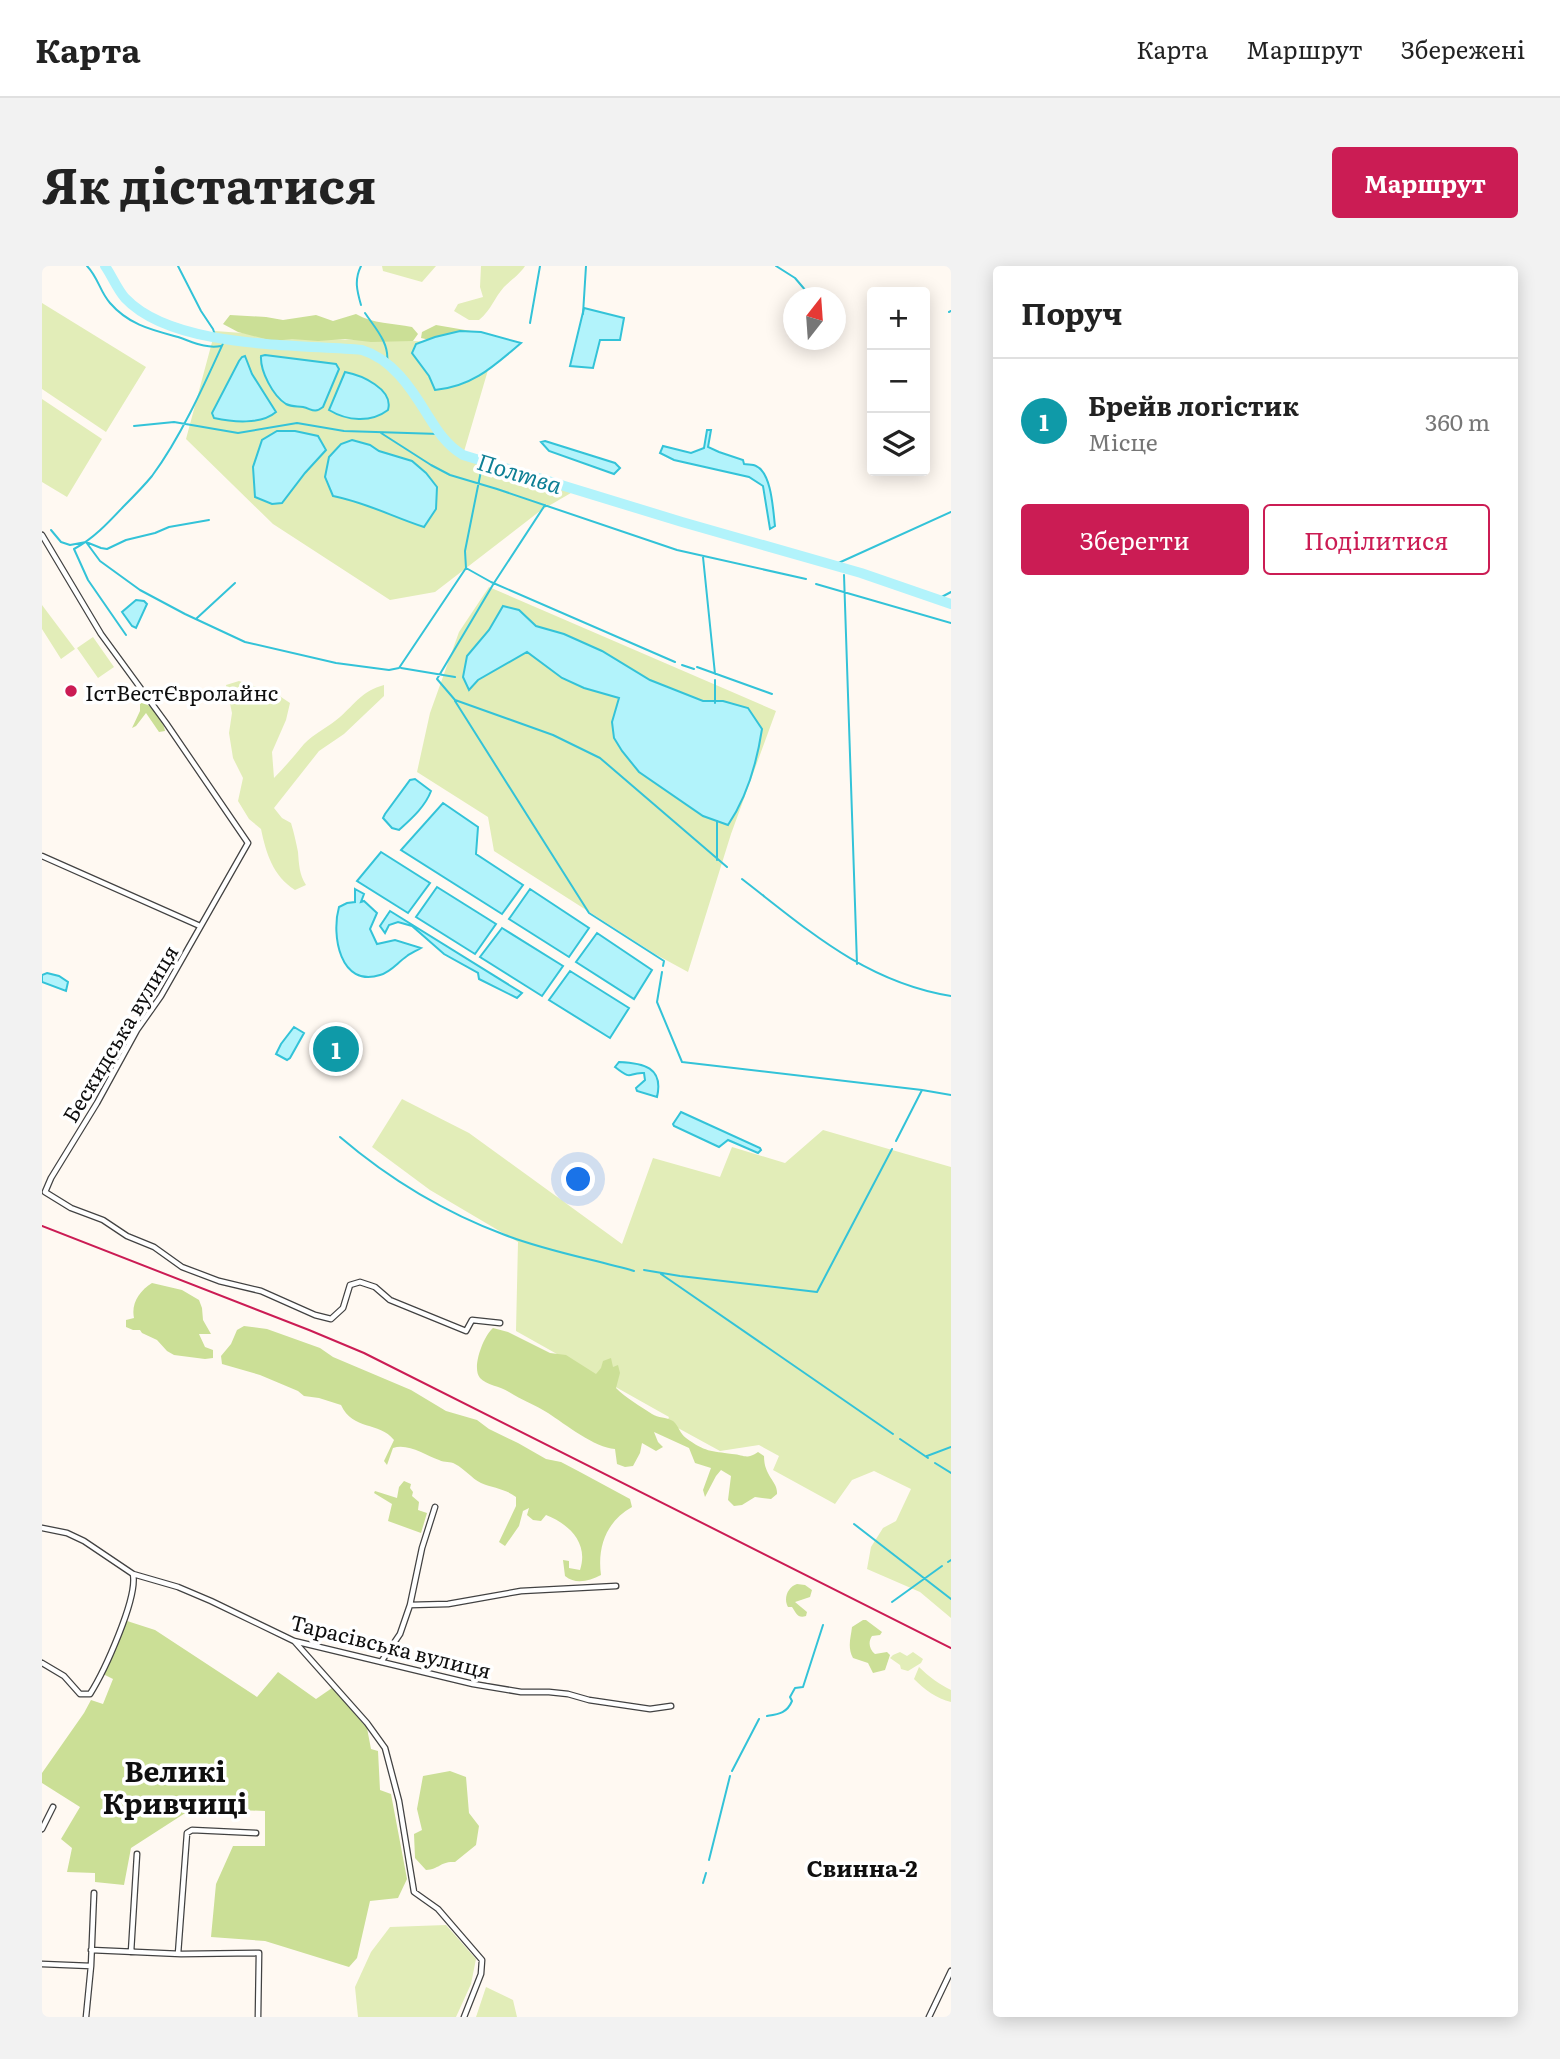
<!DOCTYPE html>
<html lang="uk">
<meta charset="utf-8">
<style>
:root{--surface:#fff;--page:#f2f2f2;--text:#222;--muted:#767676;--line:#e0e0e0;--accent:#cb1c54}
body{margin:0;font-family:Literata,serif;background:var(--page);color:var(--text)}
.controls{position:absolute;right:21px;top:21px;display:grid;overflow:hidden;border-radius:7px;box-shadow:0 4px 18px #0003}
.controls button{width:63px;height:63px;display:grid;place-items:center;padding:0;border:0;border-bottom:2px solid var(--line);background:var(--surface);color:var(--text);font:35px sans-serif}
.compass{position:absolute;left:741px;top:21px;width:63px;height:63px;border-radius:50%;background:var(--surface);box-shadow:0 4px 18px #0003;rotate:17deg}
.you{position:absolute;left:537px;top:914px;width:24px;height:24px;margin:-18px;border:5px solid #fff;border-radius:50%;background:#1a73e8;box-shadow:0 0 0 10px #1a73e833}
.badge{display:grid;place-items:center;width:46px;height:46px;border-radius:50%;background:var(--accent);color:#fff;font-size:23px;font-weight:700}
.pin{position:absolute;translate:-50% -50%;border:4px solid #fff;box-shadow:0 2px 7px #0006}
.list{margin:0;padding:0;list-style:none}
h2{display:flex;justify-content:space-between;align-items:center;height:91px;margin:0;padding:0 28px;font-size:30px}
h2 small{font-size:23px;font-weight:400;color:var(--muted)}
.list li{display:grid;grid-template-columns:46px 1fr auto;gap:21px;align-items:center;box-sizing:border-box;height:126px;padding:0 28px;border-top:2px solid var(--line)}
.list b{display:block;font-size:26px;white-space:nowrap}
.list p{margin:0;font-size:23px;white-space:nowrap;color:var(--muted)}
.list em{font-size:23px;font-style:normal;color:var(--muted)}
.actions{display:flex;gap:14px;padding:21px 28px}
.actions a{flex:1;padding:16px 0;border:2px solid var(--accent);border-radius:7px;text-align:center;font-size:24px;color:var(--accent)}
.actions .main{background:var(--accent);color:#fff}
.icon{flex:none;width:38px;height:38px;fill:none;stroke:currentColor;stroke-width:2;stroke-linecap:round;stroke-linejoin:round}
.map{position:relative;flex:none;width:909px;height:1751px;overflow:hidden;border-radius:7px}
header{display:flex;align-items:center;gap:42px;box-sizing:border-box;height:98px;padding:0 35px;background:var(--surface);border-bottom:2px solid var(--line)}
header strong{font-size:33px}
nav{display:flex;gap:38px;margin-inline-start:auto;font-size:24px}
.intro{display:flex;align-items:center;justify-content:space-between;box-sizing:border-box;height:168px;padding:0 42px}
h1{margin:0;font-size:49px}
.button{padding:18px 32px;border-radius:7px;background:var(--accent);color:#fff;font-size:24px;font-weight:700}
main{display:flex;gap:42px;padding:0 42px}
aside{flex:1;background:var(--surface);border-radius:7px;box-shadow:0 4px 18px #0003}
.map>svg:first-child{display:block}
</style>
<header>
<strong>Карта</strong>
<nav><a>Карта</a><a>Маршрут</a><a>Збережені</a></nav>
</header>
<div class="intro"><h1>Як дістатися</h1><a class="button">Маршрут</a></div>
<main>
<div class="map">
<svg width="909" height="1751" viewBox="0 0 909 1751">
<rect width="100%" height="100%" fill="#fff9f2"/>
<!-- green -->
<path fill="#e2edb8" d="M 340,0 L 394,0 L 380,16 L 341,5 Z
M 439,0 L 483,0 C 477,9 469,14 462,21 C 452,32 450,43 437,54 L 427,54 L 412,45 L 416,38 L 441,31 L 438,21 Z
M 0,37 L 104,101 L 64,166 L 0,123 Z
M 173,65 L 279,73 L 414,76 L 451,87 L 421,189 L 534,224 L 498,245 L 393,326 L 348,334 L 231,258 L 144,173 Z
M 0,133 L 60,173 L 25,231 L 0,216 Z
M 447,321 L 734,445 L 689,568 L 646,706 L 613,688 L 452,585 L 446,551 L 375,506 L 388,447 L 417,366 Z
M 0,339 L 33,383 L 19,393 L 0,363 Z
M 51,371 L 72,401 L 56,412 L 35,382 Z
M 197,415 L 233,427 L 248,437 L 244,454 L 230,486 L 232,512 C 243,501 252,490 262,478 C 271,468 287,461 298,451 C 314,437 320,425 342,419 L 342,430 L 302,468 L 277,485 L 232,542 L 240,552 L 249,557 C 252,567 254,576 256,586 C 257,598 257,608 264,619 L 253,624 C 231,610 224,587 219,563 L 207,553 L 196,535 L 201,512 L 191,492 L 187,467 L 190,447 L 184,419 Z
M 360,833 L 427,867 L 580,978 L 611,892 L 678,911 L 690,881 L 743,897 L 781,864 L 909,901 L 909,1352 L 878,1326 L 825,1303 L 829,1281 L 841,1262 L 854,1255 L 869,1223 L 832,1205 L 810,1214 L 793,1238 L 731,1204 L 737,1190 L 717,1179 L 678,1185 L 625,1156 L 627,1151 L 474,1065 L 476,976 L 388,924 L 330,881 Z
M 858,1386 L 865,1390 L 871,1386 L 881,1393 L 879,1397 L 866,1405 L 859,1403 L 858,1399 L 848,1392 L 851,1389 Z
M 877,1401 C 887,1411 897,1418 909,1424 L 909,1436 C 895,1433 882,1423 872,1413 Z
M 404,1659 L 434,1693 L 429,1718 L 414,1751 L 316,1751 L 313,1721 L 329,1686 L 348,1661 Z
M 444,1721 L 471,1734 L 475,1751 L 434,1751 Z"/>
<!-- forest -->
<path fill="#cbdf96" d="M 314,48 C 331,58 351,57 370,61 L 376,68 L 371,75 L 329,76 L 303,73 L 276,75 L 250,73 L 231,75 L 196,66 L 181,58 L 188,49 L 224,51 L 241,54 L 274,49 L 291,55 Z
M 394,59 L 429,65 L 435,71 L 388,74 L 379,72 L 380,66 Z
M 101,436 C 110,440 122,455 123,465 L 117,466 L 104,447 L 94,460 L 90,462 L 98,445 L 98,438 Z
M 110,1017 L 140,1024 L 157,1034 L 160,1042 L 161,1054 L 169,1068 L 157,1068 L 163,1081 L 171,1084 L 171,1092 L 163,1093 L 132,1089 L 125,1085 L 115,1074 L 100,1067 L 98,1064 L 91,1064 L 84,1061 L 84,1054 L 92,1052 C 89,1038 97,1025 110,1017 Z
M 202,1060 L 225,1063 L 278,1082 L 291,1091 L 369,1124 L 404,1145 L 435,1154 L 447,1163 L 476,1177 L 504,1193 L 519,1196 L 538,1206 L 588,1233 L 590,1241 C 565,1255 555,1280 559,1309 C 547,1315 534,1319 523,1310 L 521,1294 L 527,1295 L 527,1302 L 538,1304 C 547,1277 527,1258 504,1249 L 499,1255 L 491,1254 L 485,1249 L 487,1242 L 481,1245 L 477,1260 L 463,1280 L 457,1276 L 474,1240 L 474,1231 C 464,1223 451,1222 439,1217 C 429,1212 423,1203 413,1198 C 408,1195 403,1197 397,1194 C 383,1189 366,1177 351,1182 L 345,1199 L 342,1195 L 352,1174 C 337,1155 311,1165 299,1139 L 277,1132 L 262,1130 L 256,1125 L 218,1109 L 180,1098 L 179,1090 L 189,1078 L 195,1064 Z
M 451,1062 L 466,1066 L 508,1087 L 524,1089 L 554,1108 L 559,1102 L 561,1095 L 569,1092 L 571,1101 L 576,1099 L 578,1107 L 574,1122 C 584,1132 598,1140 610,1148 C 616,1152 624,1151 631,1155 C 637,1160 638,1168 644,1172 C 663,1186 669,1185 690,1188 C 703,1189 704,1194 716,1186 L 722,1190 C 722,1211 736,1215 735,1228 L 729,1233 L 713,1231 L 700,1239 L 692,1240 L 686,1234 L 689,1210 L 679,1204 L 674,1210 L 663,1231 L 661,1224 L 669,1202 L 653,1197 L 647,1182 L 612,1166 L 616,1176 L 621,1181 L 614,1185 L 600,1177 L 598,1187 L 591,1200 L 583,1201 L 575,1198 L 573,1183 C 553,1182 523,1158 506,1147 C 494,1139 479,1134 467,1126 C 458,1120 444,1119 438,1112 C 429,1102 442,1069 451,1062 Z
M 362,1215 L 369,1218 L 368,1222 L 371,1226 L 370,1230 L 377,1236 L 376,1244 L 385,1247 L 379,1267 L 346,1255 L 350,1238 L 332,1227 L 333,1225 L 355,1232 L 357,1221 Z
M 755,1318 L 763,1319 L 770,1324 L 768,1331 L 753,1336 L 765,1346 L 764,1350 C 756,1353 754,1347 750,1341 L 746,1341 C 741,1332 746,1321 755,1318 Z
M 82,1354 L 113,1364 L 215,1431 L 236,1406 L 274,1433 L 290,1422 L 325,1462 L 329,1483 L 336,1485 L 338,1524 L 349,1528 L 365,1613 L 356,1632 L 328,1635 L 315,1692 L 307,1701 L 223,1675 L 169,1671 L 174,1618 L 191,1580 L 223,1580 L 223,1545 L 151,1542 L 89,1582 L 82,1619 L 53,1616 L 53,1607 L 25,1606 L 30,1582 L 19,1573 L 38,1541 L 0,1517 L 0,1507 L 42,1447 L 49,1434 L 61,1438 L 71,1413 L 61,1408 Z
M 821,1354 L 824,1354 L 840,1366 L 838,1369 L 830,1370 C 826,1376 827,1383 833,1388 L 845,1386 L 848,1389 L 843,1404 L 831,1407 L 826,1397 L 811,1392 C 805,1381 809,1371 810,1361 Z
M 408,1505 L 424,1511 L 427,1547 L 437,1560 L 434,1579 L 413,1596 C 398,1595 398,1603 384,1604 L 373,1592 L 372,1568 L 380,1564 L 375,1543 L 381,1510 Z"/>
<!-- water -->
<path fill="#b2f3fb" stroke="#33c3d8" stroke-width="2" d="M 542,42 L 582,52 L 578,74 L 558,74 L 551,102 L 528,100 Z
M 418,65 L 439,66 L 479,77 C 452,100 430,121 393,124 L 387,110 L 370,87 L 374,78 L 393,71 Z
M 223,89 L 294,98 L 297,103 L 281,141 C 272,148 270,143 261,141 C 255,140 250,141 244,138 C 231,130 218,105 219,90 Z
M 203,90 L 210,108 L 234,146 C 219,159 190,156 172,152 L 170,147 L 197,95 L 200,91 Z
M 303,106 C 319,109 352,123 346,144 C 329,157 305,155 287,144 Z
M 665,164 L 669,164 L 666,181 L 677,186 L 701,194 L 702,198 C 706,199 711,198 714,200 C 730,207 731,245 733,260 L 728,263 L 721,220 L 707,211 L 632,194 L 618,187 L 621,180 L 649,187 L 662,182 Z
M 235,165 L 253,165 L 276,170 L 284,184 L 263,207 L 240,237 L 230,238 L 213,231 L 211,201 L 220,174 Z
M 310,174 L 328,179 L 337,185 L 370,195 L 384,207 L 395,221 L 394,243 L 382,261 C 351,251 323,236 291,230 L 283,211 L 287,191 L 299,178 Z
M 503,175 L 573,197 L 578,202 L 572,208 L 507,185 L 499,176 Z
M 94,334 L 102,335 L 105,338 L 94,362 L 90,360 L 80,346 Z
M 461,340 L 477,344 L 494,360 L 522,368 L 560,385 L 608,414 L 661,435 L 681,435 L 706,442 L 720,463 C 715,496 705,531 686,559 L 661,550 L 597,506 L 580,485 L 572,472 L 570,456 L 577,432 L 542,422 L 520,412 L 485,386 L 436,414 L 427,424 L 421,411 L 425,390 L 447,364 Z
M 373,513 L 389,525 C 383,541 369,553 357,564 L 350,562 L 341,552 L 343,548 L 368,514 Z
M 401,537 L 436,561 L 434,588 L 481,619 L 460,648 L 359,584 Z
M 339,586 L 388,617 L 366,647 L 315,615 Z
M 395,621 L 454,658 L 433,688 L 374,651 Z
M 313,623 L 322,628 L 319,636 L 322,635 L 335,647 L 328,663 L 335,678 L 353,674 L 379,682 C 374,685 369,687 365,690 C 355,697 349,706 338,709 C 298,722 289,669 297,641 L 305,637 L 313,636 Z
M 488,623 L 547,662 L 527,691 L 467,653 Z
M 348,645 L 480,727 L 475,732 L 437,713 L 436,707 L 402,688 L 370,660 L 356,656 L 347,659 L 343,667 L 338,660 Z
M 460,662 L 521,700 L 500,730 L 438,691 Z
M 555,667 L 610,704 L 592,733 L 534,696 Z
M 528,705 L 587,742 L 568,772 L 507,734 Z
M 5,707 L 17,710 L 26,716 L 24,725 L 0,716 L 0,709 Z
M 252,761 L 262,767 L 248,792 L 245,794 L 234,788 L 239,778 Z
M 577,796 C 601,797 622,801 615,831 L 595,825 L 594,822 L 603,814 L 602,807 C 585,806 592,816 573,801 Z
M 639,846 L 718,882 L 719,884 L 716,887 L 686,874 L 677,881 L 632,860 L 631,858 Z"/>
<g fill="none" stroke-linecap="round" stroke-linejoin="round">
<!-- stream -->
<path stroke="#33c3d8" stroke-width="2" d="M 45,0 C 56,11 58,26 68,37 C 87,59 110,64 136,71 C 151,76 164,83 179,80
M 136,0 L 159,45 L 171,63 L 174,72
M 319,0 C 312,14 315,25 319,39
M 734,0 L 753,12 L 770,32
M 907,46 L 909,45
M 323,47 C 333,62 348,77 345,97
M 541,48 L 544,0
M 488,57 L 498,0
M 92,160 L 132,156 L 196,167 L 255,157 L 302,165 L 397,168
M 339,167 L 389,199 L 408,209 L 455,223 L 635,284 L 764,313
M 503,239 L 452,317 L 395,413 L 413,434 L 511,469 L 558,492 L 685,601
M 9,264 L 19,276 L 28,279 L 44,276 L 59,282 L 65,283 L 84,274 L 113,267 L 127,261 L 167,254
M 44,276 L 58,295 L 98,324 L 143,348 L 203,376 L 294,397 L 347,404 L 357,402 L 424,302 L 423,285 L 441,195
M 661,291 L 673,408
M 792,299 L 909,246
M 424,302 L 449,316 L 633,396
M 802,309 L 815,698
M 774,318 L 909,357
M 894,334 L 909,326
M 155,352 L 193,317
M 84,369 L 46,314 L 32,283 C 51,273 66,257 81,241 C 91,231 101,221 110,210 C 139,171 163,117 183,73
M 640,399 L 652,403
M 655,401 L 730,428
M 359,402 L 413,411
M 673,414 L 673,437
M 413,435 L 547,647 L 622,695 L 621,700
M 675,555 L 675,594
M 700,613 C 766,664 823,716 909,730
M 620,706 L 615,736 L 640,796 L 880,824 L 909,829
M 298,871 C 346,912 404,947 463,969 C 504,985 550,993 592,1005
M 854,875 L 880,824
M 602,1004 L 638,1010 L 775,1026 L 850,883
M 619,1008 L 851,1168
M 858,1173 L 886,1192
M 885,1190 L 909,1181
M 893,1197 L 909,1207
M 812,1258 L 909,1333
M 906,1296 L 909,1294
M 850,1336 L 900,1300
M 725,1450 C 737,1448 745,1447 750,1435 L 748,1431 L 753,1422 L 761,1421 L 781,1359
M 690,1505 L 717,1453
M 667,1594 L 688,1510
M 661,1617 L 664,1607"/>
<!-- river -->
<path stroke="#b2f3fb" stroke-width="10" d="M 63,0 C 70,10 75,23 83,32 C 131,83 254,78 320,84 C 350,93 369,122 385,148 C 395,164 404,179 421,189 L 640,256 L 819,307 L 909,338"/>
<defs>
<path id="minor" d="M 0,269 L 59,368 L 124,457 L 206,577 L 119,730 L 95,764 L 55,837 L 9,912 L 3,926 L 29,942 L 61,954 L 85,970 L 112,981 L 140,1001 L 177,1015 L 219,1025 L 273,1049 L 289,1053 L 301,1042 L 308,1019 L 318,1016 L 333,1021 L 348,1034 L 424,1065 L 430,1054 L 458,1057
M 0,590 L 158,660
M 0,1262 L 25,1267 L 42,1275 L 91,1308 L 136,1321 L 169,1335 L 252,1375 L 431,1418 L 479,1426 L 507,1426 L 526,1428 L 547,1434 L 608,1443 L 629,1440
M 368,1339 L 406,1338 L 479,1325 L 574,1320
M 253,1376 L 325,1457 L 343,1482 L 357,1535 L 372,1626 L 396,1643 L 440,1694 L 439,1708 L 422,1751
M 339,1396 L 358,1368 L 368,1339 L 380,1282 L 393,1241
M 0,1397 L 22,1410 L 38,1428 L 48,1428 C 62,1406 96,1332 91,1308
M 0,1563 L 11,1541
M 49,1684 L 139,1688 L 217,1687 L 216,1751
M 89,1686 L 95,1588
M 136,1688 L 145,1567 L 150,1564 L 214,1567
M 0,1698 L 49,1700
M 44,1751 L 49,1700 L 52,1627
M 887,1751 L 909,1705"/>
</defs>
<!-- minor casing -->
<use href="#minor" stroke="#424242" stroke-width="7"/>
<!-- minor -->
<use href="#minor" stroke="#fff" stroke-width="4.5"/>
<!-- rail -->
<path stroke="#cb1c54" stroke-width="2" d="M 0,960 L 267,1064 L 322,1087 L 909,1382"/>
</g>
<!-- markers -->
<circle fill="#cb1c54" stroke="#fff" stroke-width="2.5" cx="29" cy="425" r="7"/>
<g text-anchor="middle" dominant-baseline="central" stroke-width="7" stroke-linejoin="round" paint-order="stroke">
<!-- poi labels -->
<g font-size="21" fill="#0f0f0f" stroke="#fff" text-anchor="start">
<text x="43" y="425">ІстВестЄвролайнс</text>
</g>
<!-- street labels -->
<g font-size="21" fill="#0f0f0f" stroke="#fff">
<text transform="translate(77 767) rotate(-59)">Бескидська вулиця</text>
<text transform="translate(349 1379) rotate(14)">Тарасівська вулиця</text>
</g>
<!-- water labels -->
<g font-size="23" font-style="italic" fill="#0e7f95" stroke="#fff">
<text transform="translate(478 206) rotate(17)">Полтва</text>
</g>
<!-- neighbourhood labels -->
<g font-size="23" font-weight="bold" fill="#0f0f0f" stroke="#fff">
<text x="820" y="1601">Свинна-2</text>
</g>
<!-- district labels -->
<g font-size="28" font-weight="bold" fill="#0f0f0f" stroke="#fff">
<text x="133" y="1504">Великі<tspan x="133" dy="32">Кривчиці</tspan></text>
</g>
</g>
</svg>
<div class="controls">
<button>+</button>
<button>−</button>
<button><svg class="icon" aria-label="layers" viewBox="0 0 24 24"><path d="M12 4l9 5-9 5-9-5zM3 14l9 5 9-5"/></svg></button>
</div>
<svg class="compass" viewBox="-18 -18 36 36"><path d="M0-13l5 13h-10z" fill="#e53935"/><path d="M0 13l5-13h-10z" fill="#767676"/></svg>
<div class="you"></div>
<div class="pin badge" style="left:294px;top:783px;background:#0f9aa8">1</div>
</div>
<aside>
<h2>Поруч<small></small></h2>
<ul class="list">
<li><span class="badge" style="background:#0f9aa8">1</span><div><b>Брейв логістик</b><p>Місце</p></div><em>360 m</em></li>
</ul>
<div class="actions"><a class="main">Зберегти</a><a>Поділитися</a></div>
</aside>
</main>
